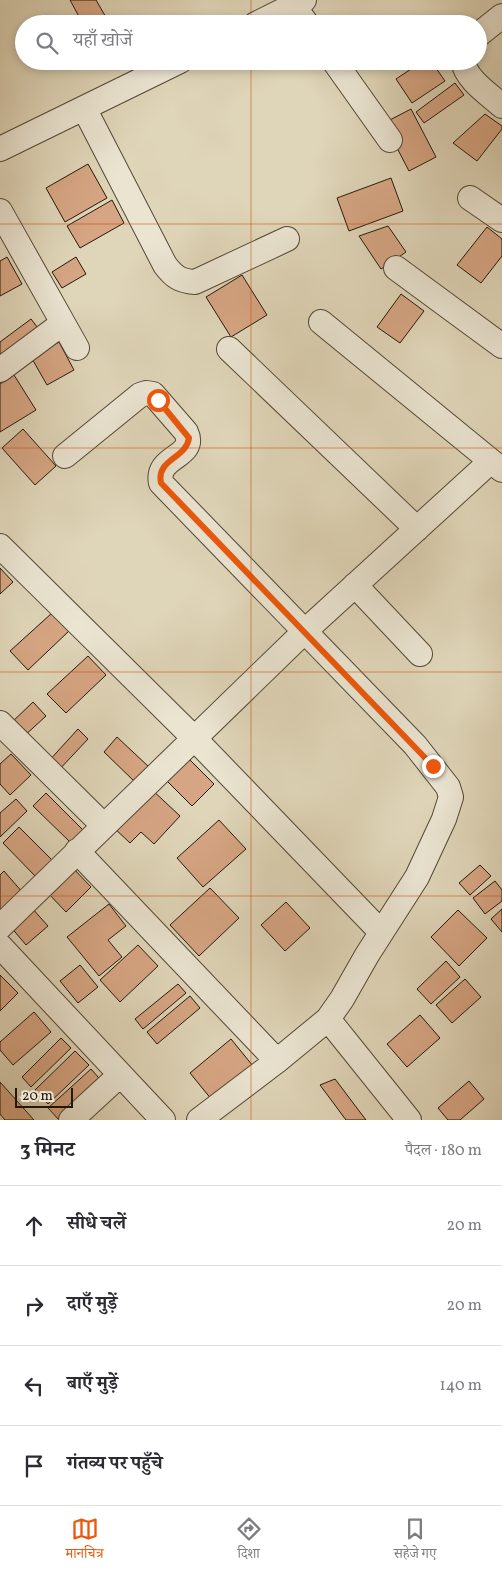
<!DOCTYPE html>
<html lang="hi">
<meta charset="utf-8">
<style>
:root{--surface:#fff;--page:#f2f2f3;--text:#2b2b33;--muted:#7c7c81;--line:#e1e1e2;--accent:#ea580c}
body{margin:0;font-family:Vollkorn,"Noto Serif Devanagari",serif;background:var(--page);color:var(--text)}
.scale{position:absolute;left:15px;bottom:12px;width:58px;box-sizing:border-box;padding-left:5px;border:2px solid #24180a;border-top:0;font-size:14px;line-height:18px;white-space:nowrap;color:#24180a;-webkit-text-stroke:4px #eae4d1;paint-order:stroke}
.stop{position:absolute;width:15px;height:15px;margin:-11px;border:4px solid #ea580c;border-radius:50%;background:#fff}
.stop.end{background:#ea580c;border-color:#fff;box-shadow:0 1px 5px #0008}
.list{margin:0;padding:0;list-style:none}
h2{display:flex;justify-content:space-between;align-items:center;height:65px;margin:0;padding:0 20px;font-size:21px}
h2 small{font-size:16px;font-weight:400;color:var(--muted)}
.list li{display:grid;grid-template-columns:32px 1fr auto;gap:15px;align-items:center;box-sizing:border-box;height:80px;padding:0 20px;border-top:1px solid var(--line)}
.list b{display:block;font-size:19px;white-space:nowrap}
.list em{font-size:16px;font-style:normal;color:var(--muted)}
.icon{flex:none;width:28px;height:28px;fill:none;stroke:currentColor;stroke-width:2;stroke-linecap:round;stroke-linejoin:round}
.map{position:relative;flex:none;width:502px;height:1120px;overflow:hidden}
.search{position:absolute;background:var(--surface);box-shadow:0 2px 8px #0003;left:15px;right:15px;top:15px;height:55px;display:flex;align-items:center;gap:12px;box-sizing:border-box;padding:0 18px;border-radius:28px;color:var(--muted);font-size:19px}
.sheet{height:385px;background:var(--surface)}
nav{display:flex;justify-content:space-around;align-items:center;box-sizing:border-box;height:70px;border-top:1px solid var(--line);background:var(--surface);font-size:14px;color:var(--muted)}
nav a{display:grid;justify-items:center;gap:2px}
nav .on{color:var(--accent)}
.map>svg:first-child{display:block}
</style>
<div class="map">
<svg width="502" height="1120" viewBox="0 0 502 1120">
<rect width="100%" height="100%" fill="#dfd5b8"/>
<filter id="stains"><feTurbulence type="fractalNoise" baseFrequency=".004" numOctaves="4"/><feColorMatrix values="0 0 0 0 .2 0 0 0 0 .09 0 0 0 0 .02 0 0 0 .5 -.17"/></filter>
<radialGradient id="worn" r=".72"><stop offset=".6" stop-color="#630" stop-opacity="0"/><stop offset="1" stop-color="#630" stop-opacity=".3"/></radialGradient>
<!-- building -->
<path fill="#d6a583" stroke="#24180a" d="M 70,0 L 96,0 L 107,19 L 99,24 L 83,24 Z
M 423,61 L 431,61 L 445,81 L 412,103 L 396,79 Z
M 455,83 L 464,95 L 424,123 L 416,112 Z
M 411,109 L 436,157 L 409,171 L 384,123 Z
M 485,114 L 502,126 L 502,129 L 477,161 L 453,143 Z
M 88,164 L 107,198 L 65,222 L 46,188 Z
M 391,178 L 403,211 L 349,231 L 337,198 Z
M 112,200 L 124,223 L 80,248 L 67,226 Z
M 388,226 L 406,252 L 381,269 L 359,236 Z
M 487,227 L 502,239 L 502,256 L 481,283 L 457,265 Z
M 7,257 L 22,284 L 0,296 L 0,261 Z
M 76,257 L 86,274 L 62,288 L 52,272 Z
M 242,275 L 267,315 L 231,337 L 206,297 Z
M 401,294 L 424,311 L 400,343 L 377,327 Z
M 31,319 L 41,332 L 0,361 L 0,342 Z
M 59,342 L 74,370 L 47,385 L 31,357 Z
M 14,375 L 36,410 L 0,432 L 0,384 Z
M 23,429 L 56,466 L 35,485 L 2,448 Z
M 0,568 L 13,582 L 0,594 Z
M 52,613 L 69,631 L 28,670 L 10,651 Z
M 88,656 L 106,675 L 66,713 L 47,694 Z
M 33,702 L 46,716 L 22,738 L 9,725 Z
M 78,729 L 88,739 L 57,772 L 47,763 Z
M 117,737 L 149,767 L 135,782 L 104,752 Z
M 11,754 L 31,775 L 10,795 L 0,784 L 0,764 Z
M 185,755 L 214,784 L 192,806 L 163,777 Z
M 149,787 L 180,816 L 154,844 L 141,832 L 130,843 L 112,826 Z
M 46,793 L 83,830 L 71,843 L 33,806 Z
M 16,799 L 27,811 L 0,837 L 0,813 Z
M 219,820 L 246,849 L 203,887 L 177,858 Z
M 19,827 L 54,862 L 37,878 L 3,843 Z
M 480,865 L 491,876 L 470,895 L 459,883 Z
M 71,866 L 91,887 L 66,912 L 46,891 Z
M 4,871 L 23,893 L 0,913 L 0,875 Z
M 495,881 L 502,890 L 502,901 L 485,914 L 473,898 Z
M 210,888 L 239,918 L 199,956 L 170,925 Z
M 286,902 L 310,928 L 285,951 L 261,925 Z
M 109,904 L 126,926 L 108,940 L 122,957 L 99,976 L 67,937 Z
M 31,907 L 48,926 L 26,945 L 10,926 Z
M 502,909 L 502,932 L 491,919 Z
M 458,910 L 487,938 L 459,966 L 431,937 Z
M 138,945 L 158,966 L 120,1002 L 100,980 Z
M 446,961 L 460,977 L 431,1004 L 417,989 Z
M 80,965 L 98,987 L 78,1003 L 60,981 Z
M 0,975 L 18,993 L 0,1011 Z
M 465,979 L 481,997 L 452,1023 L 436,1005 Z
M 178,984 L 186,993 L 143,1029 L 135,1019 Z
M 190,996 L 200,1008 L 157,1044 L 147,1032 Z
M 34,1012 L 51,1032 L 13,1065 L 0,1050 L 0,1042 Z
M 420,1015 L 440,1038 L 407,1067 L 387,1044 Z
M 61,1038 L 71,1048 L 31,1087 L 22,1077 Z
M 231,1039 L 253,1066 L 212,1100 L 190,1073 Z
M 75,1051 L 89,1065 L 48,1104 L 35,1090 Z
M 91,1069 L 105,1085 L 66,1120 L 59,1120 L 48,1108 Z
M 335,1079 L 366,1120 L 346,1120 L 320,1085 Z
M 469,1081 L 484,1099 L 460,1120 L 448,1120 L 438,1108 Z
M 0,1082 L 34,1120 L 5,1120 L 0,1114 Z"/>
<g fill="none" stroke-linecap="round" stroke-linejoin="round">
<defs>
<path id="minor" d="M 293,5 L 307,24
M 256,24 L 304,0
M 478,35 L 502,16
M 334,61 L 390,140
M 463,61 C 466,80 489,94 502,106
M 84,108 L 165,265 C 174,277 180,281 195,282 L 287,239
M 0,149 L 180,61
M 470,198 L 502,220
M 0,211 L 77,348
M 396,268 L 502,346
M 321,322 L 491,461
M 229,349 L 417,529
M 0,370 L 63,323
M 65,456 L 140,395 L 146,393 L 153,394 L 186,432 C 198,458 155,455 161,483 L 415,745 L 448,787 L 451,797 L 444,819 L 417,877 L 367,955 L 342,999 L 328,1019 L 277,1061 L 199,1120
M 0,546 L 194,738 L 381,932
M 355,585 L 420,654
M 0,723 L 103,825
M 77,851 L 277,1061
M 0,927 L 305,631 L 491,461 L 502,470
M 0,946 L 163,1120
M 328,1019 L 409,1120
M 71,1120 L 120,1075"/>
</defs>
<!-- minor casing -->
<use href="#minor" stroke="#534736" stroke-width="26"/>
<!-- minor -->
<use href="#minor" stroke="#eae4d1" stroke-width="24"/>
</g>
<g fill="none" stroke-linecap="round" stroke-linejoin="round">
<!-- route -->
<path stroke="#ea580c" stroke-width="6" d="M 158,400 L 189,438 C 186,459 156,459 161,483 L 433,766"/>
</g>
<!-- grid -->
<path fill="none" stroke="#cb4f0c" stroke-width="1" stroke-opacity="0.55" d="M 251,0 L 251,24M 251,61 L 251,1120M 0,224 L 502,224M 0,448 L 502,448M 0,672 L 502,672M 0,896 L 502,896"/>
<rect width="100%" height="100%" filter="url(#stains)"/>
<rect width="100%" height="100%" fill="url(#worn)"/>
</svg>
<div class="scale">20 m</div>
<div class="stop" style="left:158px;top:400px"></div>
<div class="stop end" style="left:433px;top:766px"></div>
<div class="search"><svg class="icon" aria-label="search" viewBox="0 0 24 24"><circle cx="10" cy="10" r="6"/><path d="M15 15l6 6"/></svg>यहाँ खोजें</div>
</div>
<section class="sheet">
<h2>3 मिनट<small>पैदल · 180 m</small></h2>
<ul class="list">
<li><svg class="icon" aria-label="ahead" viewBox="0 0 24 24"><path d="M12 20V5M6 11l6-6 6 6"/></svg><div><b>सीधे चलें</b></div><em>20 m</em></li>
<li><svg class="icon" aria-label="right" viewBox="0 0 24 24"><path d="M7 20v-9h11M14 6l5 5-5 5"/></svg><div><b>दाएँ मुड़ें</b></div><em>20 m</em></li>
<li><svg class="icon" aria-label="left" viewBox="0 0 24 24"><path d="M17 20v-9H6M10 6l-5 5 5 5"/></svg><div><b>बाएँ मुड़ें</b></div><em>140 m</em></li>
<li><svg class="icon" aria-label="arrive" viewBox="0 0 24 24"><path d="M6 21V4h12l-3 4 3 4H6"/></svg><div><b>गंतव्य पर पहुँचे</b></div></li>
</ul>
</section>
<nav>
<a class="on"><svg class="icon" aria-label="map" viewBox="0 0 24 24"><path d="M3 6l6-2 6 2 6-2v14l-6 2-6-2-6 2zM9 4v14M15 6v14"/></svg>मानचित्र</a>
<a><svg class="icon" aria-label="directions" viewBox="0 0 24 24"><path d="M12 3l9 9-9 9-9-9zM9 14v-3h6M13 9l2 2-2 2"/></svg>दिशा</a>
<a><svg class="icon" aria-label="saved" viewBox="0 0 24 24"><path d="M7 4h10v16l-5-4-5 4z"/></svg>सहेजे गए</a>
</nav>
